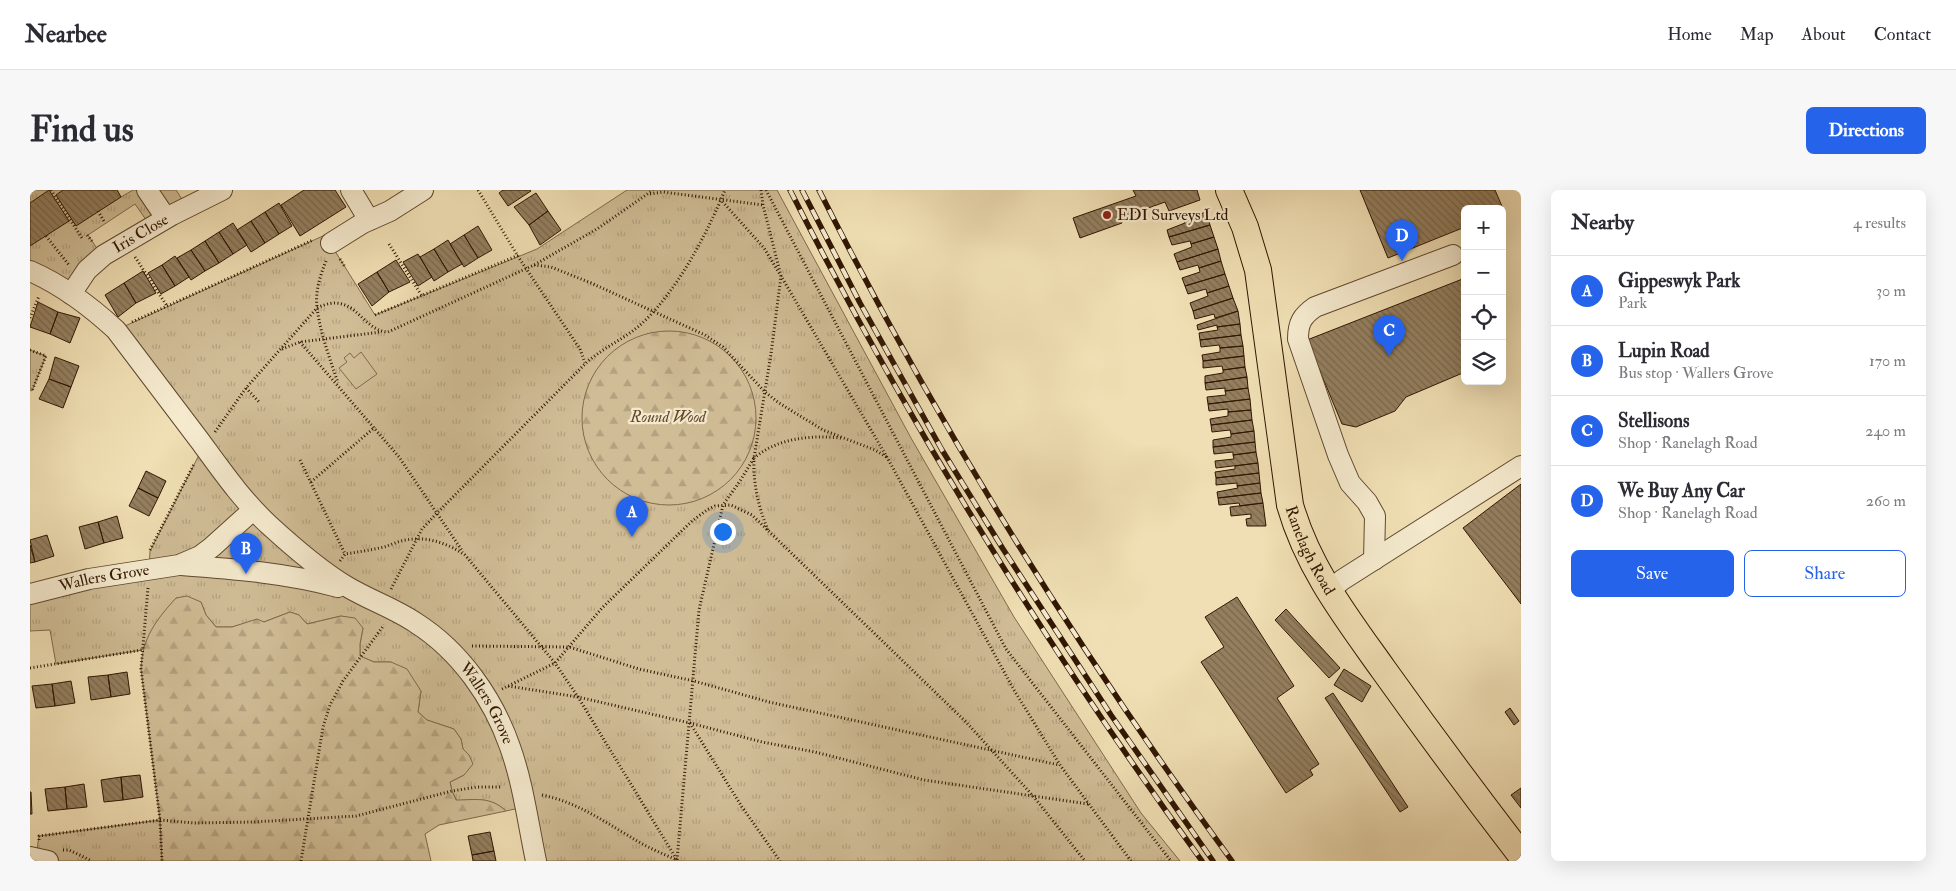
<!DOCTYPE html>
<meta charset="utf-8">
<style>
:root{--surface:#fff;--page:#f7f7f7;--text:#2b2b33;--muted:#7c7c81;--line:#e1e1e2;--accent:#2563eb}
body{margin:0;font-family:"IM FELL Double Pica",serif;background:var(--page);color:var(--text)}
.controls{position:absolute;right:15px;top:15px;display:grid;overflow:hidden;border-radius:8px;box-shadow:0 5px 20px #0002}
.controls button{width:45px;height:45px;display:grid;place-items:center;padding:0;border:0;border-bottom:1px solid var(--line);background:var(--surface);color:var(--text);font:25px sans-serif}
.you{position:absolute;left:692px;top:341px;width:18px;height:18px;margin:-12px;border:4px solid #fff;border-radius:50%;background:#1a73e8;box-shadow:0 0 0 8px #1a73e833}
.badge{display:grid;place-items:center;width:32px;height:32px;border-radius:50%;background:var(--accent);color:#fff;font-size:16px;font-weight:700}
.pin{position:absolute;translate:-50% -41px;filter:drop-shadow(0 1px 2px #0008)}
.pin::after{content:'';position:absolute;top:26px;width:18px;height:15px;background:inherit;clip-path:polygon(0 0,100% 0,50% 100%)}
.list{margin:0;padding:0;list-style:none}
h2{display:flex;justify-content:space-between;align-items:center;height:65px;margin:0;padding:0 20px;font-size:21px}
h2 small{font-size:16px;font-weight:400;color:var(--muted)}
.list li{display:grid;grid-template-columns:32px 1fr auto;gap:15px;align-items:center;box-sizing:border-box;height:70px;padding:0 20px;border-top:1px solid var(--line)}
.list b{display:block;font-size:19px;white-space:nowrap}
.list p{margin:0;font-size:16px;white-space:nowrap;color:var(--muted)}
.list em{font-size:16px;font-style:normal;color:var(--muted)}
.actions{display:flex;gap:10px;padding:15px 20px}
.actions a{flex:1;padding:11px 0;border:1px solid var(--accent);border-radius:8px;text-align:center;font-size:18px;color:var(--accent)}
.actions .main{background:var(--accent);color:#fff}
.icon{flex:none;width:28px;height:28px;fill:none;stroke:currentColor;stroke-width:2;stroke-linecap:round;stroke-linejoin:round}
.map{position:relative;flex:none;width:1491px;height:671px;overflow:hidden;border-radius:8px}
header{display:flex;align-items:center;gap:30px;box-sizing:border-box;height:70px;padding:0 25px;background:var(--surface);border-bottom:1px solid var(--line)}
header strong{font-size:24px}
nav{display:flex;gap:28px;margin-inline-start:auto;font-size:18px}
.intro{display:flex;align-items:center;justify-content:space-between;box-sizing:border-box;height:120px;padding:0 30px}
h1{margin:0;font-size:35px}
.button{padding:12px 22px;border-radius:8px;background:var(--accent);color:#fff;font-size:18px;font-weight:700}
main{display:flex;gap:30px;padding:0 30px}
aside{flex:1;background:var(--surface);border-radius:8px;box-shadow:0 5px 20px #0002}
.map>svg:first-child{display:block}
</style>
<header>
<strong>Nearbee</strong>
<nav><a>Home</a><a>Map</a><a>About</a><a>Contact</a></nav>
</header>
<div class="intro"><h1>Find us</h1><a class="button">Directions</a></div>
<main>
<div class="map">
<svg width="1491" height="671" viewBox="0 0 1491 671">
<defs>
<pattern id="grass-tufts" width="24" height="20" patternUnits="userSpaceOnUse" patternTransform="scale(1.25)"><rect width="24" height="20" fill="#d0bd96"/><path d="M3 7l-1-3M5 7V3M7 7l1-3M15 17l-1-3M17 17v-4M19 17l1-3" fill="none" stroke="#b3a280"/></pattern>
<pattern id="forest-firs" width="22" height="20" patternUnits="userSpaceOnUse" patternTransform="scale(1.25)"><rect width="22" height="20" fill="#d0bd96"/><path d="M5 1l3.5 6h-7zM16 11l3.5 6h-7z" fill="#b3a280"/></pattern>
<pattern id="building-back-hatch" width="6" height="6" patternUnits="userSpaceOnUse" patternTransform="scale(1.25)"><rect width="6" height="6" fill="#947f5f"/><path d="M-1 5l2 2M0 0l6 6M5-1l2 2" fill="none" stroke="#79674c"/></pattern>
</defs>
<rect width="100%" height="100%" fill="#f0dfb4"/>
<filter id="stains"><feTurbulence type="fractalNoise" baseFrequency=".004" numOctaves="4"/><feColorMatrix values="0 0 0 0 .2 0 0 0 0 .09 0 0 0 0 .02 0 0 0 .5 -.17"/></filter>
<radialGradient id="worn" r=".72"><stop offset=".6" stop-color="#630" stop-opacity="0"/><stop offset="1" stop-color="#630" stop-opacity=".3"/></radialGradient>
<!-- grass -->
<path fill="url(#grass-tufts)" stroke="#806a4c" d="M 0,0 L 87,0 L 91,7 L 103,0 L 109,0 L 128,32 L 121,37 L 105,14 L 58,45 L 72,66 L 41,104 L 0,81 Z
M 126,0 L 146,0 L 157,17 L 142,25 Z
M 597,0 L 747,0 L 881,248 L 984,427 L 1111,623 L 1150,671 L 506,671 L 494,617 L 476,621 C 460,607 446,609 427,611 L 422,601 L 420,592 L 434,585 L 439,565 L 433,559 L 431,549 L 424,539 L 397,530 L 388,522 L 391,501 L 361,472 L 344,472 L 330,466 L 330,454 L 333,438 L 311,426 L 277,434 L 269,425 L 260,422 L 234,432 L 227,430 L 202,437 L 186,437 L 176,425 L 171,412 L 146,408 L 126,433 L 112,460 L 26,474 L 20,440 L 0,441 L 0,404 L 119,380 L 120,361 L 170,263 L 197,290 L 213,291 L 95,136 L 295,45 L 345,125 L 507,59 Z
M 0,160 L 16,166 L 2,201 L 0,200 Z
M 130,630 L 132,671 L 0,671 L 6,667 L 9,646 Z"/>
<!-- forest -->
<path fill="url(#forest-firs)" stroke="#806a4c" d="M552 228a87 87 0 1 1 174 0a87 87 0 1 1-174 0Z
M 157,406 L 171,412 L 176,425 L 186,437 L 202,437 L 227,429 L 234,432 L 260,422 L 269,425 L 277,434 L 311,426 L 325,428 L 333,438 L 330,454 L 330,466 L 344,472 L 361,472 L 377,479 L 391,501 L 388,522 L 397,530 L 424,539 L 431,549 L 433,559 L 439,565 L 443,574 L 434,585 L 420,592 L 422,601 L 426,610 C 446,610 460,606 476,621 L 409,635 L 395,644 L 401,671 L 132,671 L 130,630 L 111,479 C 112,448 126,430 146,408 Z"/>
<!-- garden -->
<path fill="#d0bd96" stroke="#806a4c" d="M 331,162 L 347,184 L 326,199 L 309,178 L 317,172 L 314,168 L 320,163 L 324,168 Z"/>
<!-- building -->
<path fill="url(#building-back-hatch)" stroke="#311602" d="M 19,0 L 39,31 L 0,56 L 0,13 Z
M 33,0 L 87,0 L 91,7 L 46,36 L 26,5 Z
M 274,0 L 305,0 L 316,17 L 270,46 L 251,15 Z
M 473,0 L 500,0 L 501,1 L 478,16 L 469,3 Z
M 1103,0 L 1167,0 L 1170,10 L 1139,21 L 1135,12 L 1090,28 L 1092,33 L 1050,48 L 1043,28 L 1106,6 Z
M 1330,0 L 1465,0 L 1474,21 L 1472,22 L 1472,19 L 1435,19 L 1435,37 L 1358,68 Z
M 506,3 L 518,21 L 499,35 L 484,17 Z
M 249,13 L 262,36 L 249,44 L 235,22 Z
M 518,21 L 531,40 L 510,55 L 499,35 Z
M 235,22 L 249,44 L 235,53 L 221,31 Z
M 1176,22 L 1180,35 L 1139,47 L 1137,40 L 1155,33 L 1153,30 Z
M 221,31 L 235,53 L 221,62 L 207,40 Z
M 203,33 L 217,55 L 203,64 L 189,42 Z
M 1180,35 L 1184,47 L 1161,54 L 1160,51 L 1142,55 L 1139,47 Z
M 448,36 L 462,60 L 448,68 L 434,45 Z
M 189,42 L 203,64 L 189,73 L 175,51 Z
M 434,45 L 448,68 L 434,77 L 420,54 Z
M 1184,47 L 1188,59 L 1147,72 L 1144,64 L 1162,57 L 1161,54 Z
M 418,50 L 432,74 L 418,82 L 404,59 Z
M 175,51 L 189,73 L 175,81 L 161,60 Z
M 404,59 L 418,82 L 404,91 L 390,67 Z
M 1188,59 L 1191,71 L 1169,78 L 1168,75 L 1150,80 L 1147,72 Z
M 161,60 L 175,81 L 161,90 L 147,68 Z
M 388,64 L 402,87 L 388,96 L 373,72 Z
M 145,66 L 159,87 L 145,96 L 132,75 Z
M 366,70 L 380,92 L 359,102 L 347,82 Z
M 1191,71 L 1195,84 L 1155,96 L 1152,88 L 1170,82 L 1169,78 Z
M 132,75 L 145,96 L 131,104 L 118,83 Z
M 113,81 L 126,103 L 106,113 L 94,93 Z
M 347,82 L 359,102 L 342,116 L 328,94 Z
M 1195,84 L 1199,96 L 1177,103 L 1176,99 L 1158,104 L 1155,96 Z
M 1435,88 L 1435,182 L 1376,207 L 1365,221 L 1326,237 L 1312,234 L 1277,150 Z
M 94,93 L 106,113 L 88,127 L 75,105 Z
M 1199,96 L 1203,108 L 1163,121 L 1160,113 L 1178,106 L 1177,103 Z
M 1203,108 L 1208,121 L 1185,128 L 1184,124 L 1165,129 L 1163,121 Z
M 8,112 L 28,122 L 20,144 L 0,137 Z
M 1208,121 L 1210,134 L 1187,137 L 1187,135 L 1168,140 L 1167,135 Z
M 28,122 L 50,128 L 40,153 L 20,144 Z
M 1210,134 L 1211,145 L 1170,150 L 1169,143 L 1188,140 L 1187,137 Z
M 1211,145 L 1213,156 L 1190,158 L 1189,155 L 1171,157 L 1170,150 Z
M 1213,156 L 1214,166 L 1173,171 L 1172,165 L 1190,162 L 1190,158 Z
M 1214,166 L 1215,177 L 1193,180 L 1192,176 L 1173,178 L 1173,171 Z
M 25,167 L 49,176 L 41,197 L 19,189 Z
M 1215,177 L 1217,187 L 1175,193 L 1175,186 L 1193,183 L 1193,180 Z
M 1217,187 L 1218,198 L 1195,201 L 1195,198 L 1176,200 L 1175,193 Z
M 19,189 L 41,197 L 33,218 L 9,209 Z
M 1218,198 L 1220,209 L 1178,214 L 1177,207 L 1196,205 L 1195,201 Z
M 1220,209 L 1221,220 L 1198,222 L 1198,219 L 1179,221 L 1178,214 Z
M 1221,220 L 1222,230 L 1181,235 L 1180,229 L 1198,226 L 1198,222 Z
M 1222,230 L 1224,241 L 1201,244 L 1200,240 L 1182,242 L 1181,235 Z
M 1224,241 L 1225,252 L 1183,257 L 1183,250 L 1201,247 L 1201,244 Z
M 1225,252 L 1226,262 L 1203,265 L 1203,262 L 1184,264 L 1183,257 Z
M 1226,262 L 1228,273 L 1186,278 L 1185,271 L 1204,269 L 1203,265 Z
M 1228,273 L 1229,283 L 1186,288 L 1185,282 L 1205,279 L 1205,276 Z
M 116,281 L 136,291 L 128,308 L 108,298 Z
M 1229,283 L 1230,293 L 1207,296 L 1207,293 L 1186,295 L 1186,288 Z
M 1230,293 L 1231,303 L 1188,308 L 1187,302 L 1208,298 L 1207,296 Z
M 1491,294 L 1491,414 L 1433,338 Z
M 108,298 L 128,308 L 119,326 L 99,316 Z
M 1231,303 L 1233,313 L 1210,316 L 1209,313 L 1189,315 L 1188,308 Z
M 1233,313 L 1236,336 L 1217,336 L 1216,329 L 1221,328 L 1221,324 L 1201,326 L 1200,317 Z
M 87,326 L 93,348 L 74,353 L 68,332 Z
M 68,332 L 74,353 L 55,359 L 49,337 Z
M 17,345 L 24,366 L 5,372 L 0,350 Z
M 0,355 L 5,372 L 0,373 Z
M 1207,407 L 1264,496 L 1247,508 L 1289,574 L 1280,580 L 1283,585 L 1256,603 L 1171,472 L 1194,457 L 1175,427 Z
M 1256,419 L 1310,478 L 1299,488 L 1245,430 Z
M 1314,479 L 1341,496 L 1332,512 L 1304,495 Z
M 97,482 L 100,504 L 81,507 L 78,485 Z
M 78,485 L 81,507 L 61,510 L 58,487 Z
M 41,491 L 45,513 L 25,516 L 22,494 Z
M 22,494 L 25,516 L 6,518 L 2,496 Z
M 1303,503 L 1378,617 L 1370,622 L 1295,508 Z
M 1480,518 L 1489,531 L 1484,535 L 1475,522 Z
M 110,585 L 113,607 L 93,610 L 91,587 Z
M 91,587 L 93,610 L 74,612 L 71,590 Z
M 54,594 L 57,617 L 37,619 L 35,597 Z
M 35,597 L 37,619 L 18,621 L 15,599 Z
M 1491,598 L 1491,618 L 1481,605 Z
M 0,602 L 1,602 L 2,624 L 0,624 Z
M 460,642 L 464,661 L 442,665 L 438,646 Z
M 464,661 L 466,671 L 443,671 L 442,665 Z"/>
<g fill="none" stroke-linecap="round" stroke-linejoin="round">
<defs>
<g id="minor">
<path d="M 117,0 L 136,28"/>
<path d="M 321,0 L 339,30"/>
<path d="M 301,53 L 333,33 L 360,21 L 393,0"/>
<path id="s1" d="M 0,81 C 32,95 60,116 86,140 C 114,177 142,214 170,251 C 192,281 212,310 239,335 C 263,357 288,379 316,396 C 339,410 364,418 386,433 C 430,461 463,508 480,557 C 493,593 498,633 506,671"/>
<path id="s2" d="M 41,104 L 57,80 L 74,65 L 142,25 L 192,0"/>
<path d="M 1344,370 L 1345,326 L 1337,312 L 1320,293 L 1308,265 L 1268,149 C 1268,133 1272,126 1285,117 L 1423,65"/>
<path d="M 151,375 C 204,379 257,383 308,397"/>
<path d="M 1298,402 L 1312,390 L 1491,276"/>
<path id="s3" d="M 0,404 L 59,389 L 149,375 L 170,366 L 182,357 L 223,320"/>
<path d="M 0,667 L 18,671"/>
</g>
<g id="major">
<path id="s4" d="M 1199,0 L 1215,37 L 1228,80 L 1260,315 C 1278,378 1316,427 1353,479 C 1398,542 1444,604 1491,665"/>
</g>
</defs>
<!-- minor casing -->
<use href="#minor" stroke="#61482e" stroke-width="22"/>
<!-- major casing -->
<use href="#major" stroke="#311602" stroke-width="28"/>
<!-- path -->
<path stroke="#311602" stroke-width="3" stroke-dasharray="1 2.5" stroke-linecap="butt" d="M 21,0 L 52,48
M 448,0 L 489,68 L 550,159 L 555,173
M 731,0 L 733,15 L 751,86 L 858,269 L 984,500 L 1030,575 L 1101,671
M 736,0 L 976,459 L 1141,671
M 620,4 L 633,2 L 733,15
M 68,21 L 75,33
M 57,45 L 62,51
M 16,46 L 39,75
M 359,54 L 392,106
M 105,67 L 137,116
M 310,69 L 315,77
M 296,71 C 290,86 285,102 287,117 C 290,143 300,169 308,193
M 504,75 L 521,77 L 561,93 L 675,145 L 693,157 L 735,202 L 749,213 L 793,240 L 845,260 L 858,268
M 345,125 L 489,65
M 0,128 L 9,106
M 102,132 L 283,50
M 270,152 L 369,267 L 433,362
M 252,159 L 270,152 L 351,142
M 0,160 L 16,166 L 2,201
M 216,198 L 230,213
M 185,242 L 216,198 L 287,118 C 325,99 331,141 358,142 L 504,75 L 567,39 L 623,0
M 270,270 L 315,364
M 281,292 L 345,237
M 738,340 C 728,316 723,293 724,268 C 748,248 780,245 811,248
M 120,360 L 164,274
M 310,371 L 315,364 C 328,362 341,360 354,357 C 361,355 368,351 376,350 C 397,346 417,353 435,365 L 525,473 L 548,507 L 647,670
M 118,398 L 111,479 L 130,630 L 132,671
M 361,399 L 392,339 L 408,322 L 555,174 C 571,159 592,150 609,136 C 645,105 677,44 695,0
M 442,456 L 539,457 L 609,479 L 664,491 L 739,512 L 1029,575
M 0,478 L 112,460
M 478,496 L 548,507 L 660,533 L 732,552 L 785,562 L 894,590 L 1058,614
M 472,499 L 525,473 L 572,418 L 662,331 L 677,320 L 685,316 L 701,315 L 722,325 L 936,532 L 1004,607 L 1055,671
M 660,533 L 712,617 L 750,671
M 512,605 C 546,612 570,629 599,646 C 614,656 631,663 647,670 L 669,420 L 693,315 L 710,291 L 724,268 L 741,164 L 751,86 L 734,58 L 691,10
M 9,650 L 9,646 L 130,630 L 164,633 L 224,632 L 326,626 L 422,601 L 447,597 L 472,597
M 33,660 L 39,660 L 62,671
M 271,671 L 293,537 L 300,515 L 313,491 L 354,435"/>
<!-- minor -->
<use href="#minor" stroke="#f5eace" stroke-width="20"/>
<!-- major -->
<use href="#major" stroke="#f0dfb4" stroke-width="26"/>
<defs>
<path id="rail" d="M 760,0 C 879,235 1017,458 1172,671
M 772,0 L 830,113 L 912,260 L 973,359 L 1081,525 L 1183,671
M 789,0 C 907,235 1047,459 1202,671"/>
</defs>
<!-- rail casing -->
<use href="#rail" stroke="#311602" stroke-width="5.5"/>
<!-- rail -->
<use href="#rail" stroke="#f5eace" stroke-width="4" stroke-dasharray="11" stroke-linecap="butt"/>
</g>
<!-- markers -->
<circle fill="#8f2418" stroke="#f5eace" stroke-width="2" cx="1077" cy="25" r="5"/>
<g text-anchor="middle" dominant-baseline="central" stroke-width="4.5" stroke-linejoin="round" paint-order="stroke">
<!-- poi labels -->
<g font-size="16" fill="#311602" stroke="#f5eace" text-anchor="start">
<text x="1087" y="25">EDI Surveys Ltd</text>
</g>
<!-- street labels -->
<g font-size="16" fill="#311602" stroke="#f5eace">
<text stroke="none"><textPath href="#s2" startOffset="94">Iris Close</textPath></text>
<text stroke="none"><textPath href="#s4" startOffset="372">Ranelagh Road</textPath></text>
<text stroke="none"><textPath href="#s3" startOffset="76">Wallers Grove</textPath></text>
<text stroke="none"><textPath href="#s1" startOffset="639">Wallers Grove</textPath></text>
</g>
<!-- park labels -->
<g font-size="16" font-style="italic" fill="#61482e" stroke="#f5eace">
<text x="638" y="227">Round Wood</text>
</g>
</g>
<rect width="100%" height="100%" filter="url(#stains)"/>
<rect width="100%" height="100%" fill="url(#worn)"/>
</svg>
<div class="controls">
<button>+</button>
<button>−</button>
<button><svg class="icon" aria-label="locate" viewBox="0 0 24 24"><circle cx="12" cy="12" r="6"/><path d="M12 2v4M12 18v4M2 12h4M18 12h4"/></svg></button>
<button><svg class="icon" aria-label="layers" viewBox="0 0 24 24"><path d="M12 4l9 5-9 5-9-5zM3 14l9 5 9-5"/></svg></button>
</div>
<div class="you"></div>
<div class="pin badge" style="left:602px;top:347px">A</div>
<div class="pin badge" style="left:216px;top:384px">B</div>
<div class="pin badge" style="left:1359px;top:166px">C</div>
<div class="pin badge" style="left:1372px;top:71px">D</div>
</div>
<aside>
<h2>Nearby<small>4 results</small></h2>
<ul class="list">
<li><span class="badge">A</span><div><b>Gippeswyk Park</b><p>Park</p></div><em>30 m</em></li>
<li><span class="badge">B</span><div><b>Lupin Road</b><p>Bus stop · Wallers Grove</p></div><em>170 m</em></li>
<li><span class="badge">C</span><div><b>Stellisons</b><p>Shop · Ranelagh Road</p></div><em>240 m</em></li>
<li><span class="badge">D</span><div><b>We Buy Any Car</b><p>Shop · Ranelagh Road</p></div><em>260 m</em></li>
</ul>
<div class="actions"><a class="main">Save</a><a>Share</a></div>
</aside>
</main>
